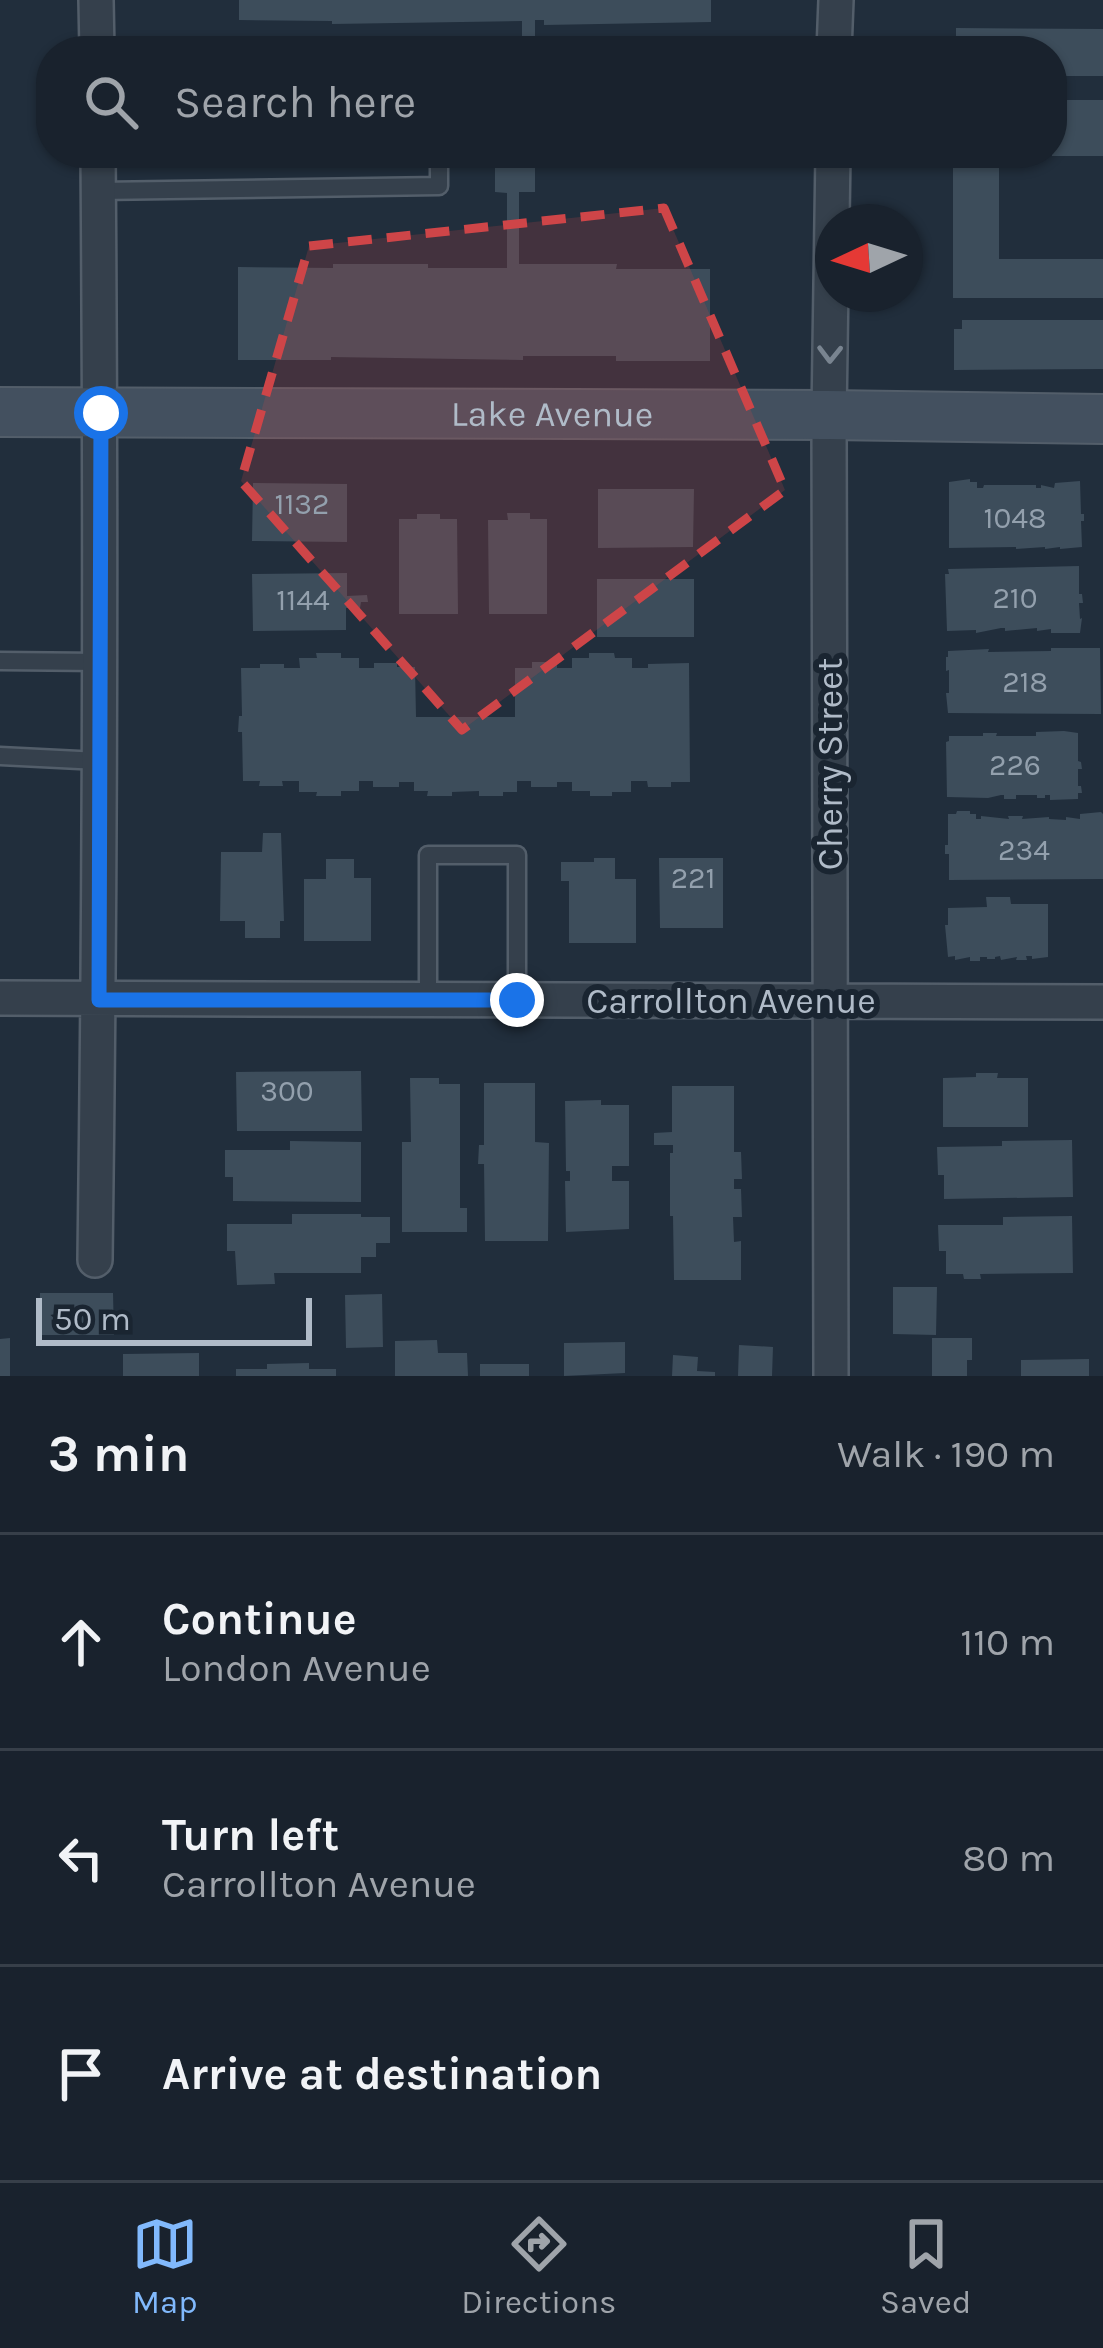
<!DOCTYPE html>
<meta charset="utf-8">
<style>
:root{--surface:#19222d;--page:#222a35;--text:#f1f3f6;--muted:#9fa4aa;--line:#373f49;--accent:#81b9fc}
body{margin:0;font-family:Karla,sans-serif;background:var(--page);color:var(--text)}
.compass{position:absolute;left:815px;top:204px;width:108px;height:108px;border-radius:50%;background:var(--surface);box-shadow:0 3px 9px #0004;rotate:266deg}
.scale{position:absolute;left:36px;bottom:30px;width:276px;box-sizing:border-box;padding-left:12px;border:6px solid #b0bbc8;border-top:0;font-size:33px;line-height:42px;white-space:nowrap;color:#b0bbc8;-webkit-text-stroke:9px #1a2531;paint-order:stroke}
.stop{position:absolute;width:36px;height:36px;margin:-27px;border:9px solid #1a73e8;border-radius:50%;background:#fff}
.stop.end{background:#1a73e8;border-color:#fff;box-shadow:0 3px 12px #0008}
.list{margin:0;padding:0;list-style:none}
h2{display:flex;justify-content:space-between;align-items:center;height:156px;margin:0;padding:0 48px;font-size:51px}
h2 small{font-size:39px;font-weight:400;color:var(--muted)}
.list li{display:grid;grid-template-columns:78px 1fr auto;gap:36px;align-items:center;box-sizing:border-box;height:216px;padding:0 48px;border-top:3px solid var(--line)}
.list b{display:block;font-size:45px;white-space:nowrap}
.list p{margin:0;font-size:39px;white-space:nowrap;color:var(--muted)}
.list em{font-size:39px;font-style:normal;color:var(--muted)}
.icon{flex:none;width:66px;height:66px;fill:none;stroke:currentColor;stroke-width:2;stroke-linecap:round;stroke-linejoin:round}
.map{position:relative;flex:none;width:1103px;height:1376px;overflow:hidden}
.search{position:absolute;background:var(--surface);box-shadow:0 3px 9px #0004;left:36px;right:36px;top:36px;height:132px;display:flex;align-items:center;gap:30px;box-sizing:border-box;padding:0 42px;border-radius:48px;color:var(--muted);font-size:45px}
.sheet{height:804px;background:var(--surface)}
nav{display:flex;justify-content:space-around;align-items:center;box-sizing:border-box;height:168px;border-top:3px solid var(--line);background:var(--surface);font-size:33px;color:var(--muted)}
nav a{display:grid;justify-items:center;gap:6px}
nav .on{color:var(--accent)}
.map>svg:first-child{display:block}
</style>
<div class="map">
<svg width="1103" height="1376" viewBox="0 0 1103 1376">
<rect width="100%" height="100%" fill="#212e3c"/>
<!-- building -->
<path fill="#3d4d5b" d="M 239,0 L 711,0 L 711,22 L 544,25 L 544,20 L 535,20 L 535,51 L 522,51 L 522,21 L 332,24 L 332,21 L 239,20 Z
M 956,28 L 1103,29 L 1103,76 L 1052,76 L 1052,51 L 956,51 Z
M 1052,100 L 1103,100 L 1103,156 L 1052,156 Z
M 495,153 L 535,153 L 535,192 L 519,192 L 519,264 L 617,264 L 616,269 L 710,269 L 710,361 L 616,361 L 616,356 L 523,356 L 523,360 L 331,357 L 331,360 L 238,360 L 238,267 L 333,268 L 333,264 L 428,264 L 428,268 L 507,268 L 507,193 L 495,192 Z
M 953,153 L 999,153 L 999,259 L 1103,259 L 1103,298 L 953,298 Z
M 962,320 L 1103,320 L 1103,369 L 954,370 L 954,329 L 962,329 Z
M 970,479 L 970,482 L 977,482 L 977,488 L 983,488 L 984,485 L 1036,485 L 1036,488 L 1041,488 L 1041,485 L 1054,488 L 1055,483 L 1080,481 L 1081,514 L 1084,514 L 1084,521 L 1081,521 L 1082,547 L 1060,549 L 1060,547 L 1045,549 L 1045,547 L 1016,549 L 1016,547 L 949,548 L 949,482 Z
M 253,483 L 347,484 L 347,542 L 252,541 Z
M 598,489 L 694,489 L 693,547 L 598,548 Z
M 507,513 L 530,513 L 530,519 L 547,519 L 547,614 L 489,614 L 488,520 L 508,520 Z
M 417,514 L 440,514 L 440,519 L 457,519 L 458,614 L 399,614 L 399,519 L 417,519 Z
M 1079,566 L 1079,594 L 1082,594 L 1083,603 L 1079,603 L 1080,619 L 1082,618 L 1080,633 L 1051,633 L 1051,629 L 1037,631 L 1037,628 L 1005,631 L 1005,628 L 1001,628 L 976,633 L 976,630 L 947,631 L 945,574 L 949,574 L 948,569 Z
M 347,573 L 347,596 L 367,595 L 368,602 L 361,602 L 360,608 L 346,608 L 346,630 L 253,631 L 252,574 Z
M 597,579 L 694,579 L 694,637 L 597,637 Z
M 1051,648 L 1100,648 L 1101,714 L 948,713 L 946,693 L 949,693 L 949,670 L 946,671 L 946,657 L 948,657 L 948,651 L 989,649 L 988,652 L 1051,651 Z
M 316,653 L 341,653 L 341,658 L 359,658 L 359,668 L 374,668 L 374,663 L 397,663 L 397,667 L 415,667 L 416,717 L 515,717 L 515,668 L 532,668 L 532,662 L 557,662 L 557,668 L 572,668 L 572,658 L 589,658 L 589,653 L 614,653 L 615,658 L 632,658 L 632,668 L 648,668 L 648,664 L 689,663 L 690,782 L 671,782 L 671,787 L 648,787 L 647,781 L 631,781 L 631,792 L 612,792 L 612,796 L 590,796 L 590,791 L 572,791 L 572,782 L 557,782 L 557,787 L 531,787 L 531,781 L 517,781 L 517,792 L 503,792 L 503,796 L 479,796 L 479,791 L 452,792 L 452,796 L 427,796 L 428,791 L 414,791 L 414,782 L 399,782 L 399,787 L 373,787 L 373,781 L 359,781 L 359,791 L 341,791 L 341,796 L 316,796 L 317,792 L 299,792 L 299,781 L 282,781 L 283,786 L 259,786 L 260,781 L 243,781 L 242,732 L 238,732 L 239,716 L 242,716 L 241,668 L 260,668 L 260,664 L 284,664 L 284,668 L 300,668 L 299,658 L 317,658 Z
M 1064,731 L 1078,733 L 1078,761 L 1081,762 L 1082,769 L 1078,769 L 1078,786 L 1081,786 L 1082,793 L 1078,793 L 1078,799 L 1050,800 L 1050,795 L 1045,795 L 1045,798 L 1037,798 L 1037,795 L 1016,795 L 1016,799 L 1004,799 L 1004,795 L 1001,795 L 988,798 L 947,797 L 946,742 L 949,741 L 949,736 L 983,736 L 983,733 L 997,733 L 996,736 L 1036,736 L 1036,732 Z
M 957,811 L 970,811 L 970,814 L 976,814 L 976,819 L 981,819 L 981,816 L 1009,819 L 1008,816 L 1023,816 L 1022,819 L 1049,817 L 1049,819 L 1066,820 L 1066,817 L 1080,819 L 1080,814 L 1101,812 L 1103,814 L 1103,879 L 949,880 L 949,854 L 945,854 L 945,845 L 948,845 L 948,814 L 956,814 Z
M 263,833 L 281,833 L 284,921 L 280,921 L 280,938 L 245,938 L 245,921 L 220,921 L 221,852 L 262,852 Z
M 594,858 L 615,858 L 615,879 L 636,879 L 636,943 L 569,943 L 569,881 L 561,881 L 561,862 L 594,862 Z
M 659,858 L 723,858 L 723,928 L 660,928 Z
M 326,859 L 354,859 L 354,878 L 371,878 L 371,941 L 304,941 L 304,879 L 326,879 Z
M 986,897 L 1010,897 L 1011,904 L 1048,904 L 1048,957 L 1032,959 L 1032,956 L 1026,956 L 1027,960 L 1016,960 L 1017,957 L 1001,960 L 1000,956 L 995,957 L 995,959 L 987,959 L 987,957 L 980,957 L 980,961 L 970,961 L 970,957 L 955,960 L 955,956 L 948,957 L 945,925 L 948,925 L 948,908 L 987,907 Z
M 361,1071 L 362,1131 L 237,1131 L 236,1072 Z
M 976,1073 L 998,1073 L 997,1078 L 1028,1078 L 1028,1127 L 943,1127 L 943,1078 L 976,1077 Z
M 410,1078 L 439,1078 L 439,1084 L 460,1084 L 460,1208 L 467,1208 L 467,1232 L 402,1232 L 402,1142 L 411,1142 Z
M 484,1083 L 535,1083 L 535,1142 L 549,1143 L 548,1241 L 485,1241 L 484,1164 L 478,1164 L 479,1145 L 484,1145 Z
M 672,1086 L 734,1086 L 734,1152 L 741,1152 L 742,1179 L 734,1179 L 734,1189 L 741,1189 L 742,1217 L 733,1217 L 734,1242 L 741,1241 L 741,1280 L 674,1280 L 673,1216 L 670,1216 L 670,1153 L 673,1153 L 673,1145 L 654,1145 L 654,1133 L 672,1132 Z
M 601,1100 L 601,1105 L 629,1105 L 629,1166 L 612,1166 L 612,1181 L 629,1181 L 629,1229 L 566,1232 L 565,1181 L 570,1181 L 570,1171 L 566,1171 L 565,1101 Z
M 1072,1140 L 1073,1197 L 944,1199 L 944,1175 L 938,1175 L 937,1147 L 1002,1146 L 1002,1141 Z
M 290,1141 L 361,1142 L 361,1202 L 233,1201 L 233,1177 L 225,1177 L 225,1150 L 290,1150 Z
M 292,1214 L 361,1214 L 361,1217 L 390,1217 L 390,1243 L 376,1243 L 376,1257 L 361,1257 L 361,1273 L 274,1273 L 275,1284 L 237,1285 L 235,1251 L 227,1251 L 227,1224 L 292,1224 Z
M 1072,1216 L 1073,1273 L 980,1274 L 981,1279 L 964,1279 L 963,1274 L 946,1274 L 946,1251 L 939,1251 L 938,1225 L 1003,1225 L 1003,1217 Z
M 893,1287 L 937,1287 L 936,1335 L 893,1334 Z
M 40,1293 L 113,1293 L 114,1335 L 39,1335 Z
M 382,1294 L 383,1347 L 346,1348 L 345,1295 Z
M 10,1338 L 10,1376 L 0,1376 L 0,1339 Z
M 932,1338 L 972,1338 L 972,1360 L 967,1360 L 967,1376 L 932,1376 Z
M 437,1340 L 438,1353 L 467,1353 L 468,1376 L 395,1376 L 395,1341 Z
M 625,1342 L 625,1373 L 564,1376 L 564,1343 Z
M 739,1345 L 773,1347 L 772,1376 L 738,1376 Z
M 199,1353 L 199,1376 L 123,1376 L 123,1354 Z
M 673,1355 L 698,1357 L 697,1371 L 715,1372 L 715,1376 L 672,1376 Z
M 1089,1359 L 1089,1376 L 1021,1376 L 1021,1360 Z
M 309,1363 L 309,1369 L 336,1369 L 336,1376 L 236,1376 L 236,1369 L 267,1369 L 267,1364 Z
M 480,1364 L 529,1364 L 529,1376 L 480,1376 Z"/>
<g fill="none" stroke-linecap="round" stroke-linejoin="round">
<defs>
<path id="lane" d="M 99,191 L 439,186 L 439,153
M 0,661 L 100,662
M 0,756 L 99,761
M 428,1000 L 428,855 L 517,855 L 517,1001"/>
<path id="street" d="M 96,0 L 97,51
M 834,51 L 836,0
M 0,998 L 1103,1002
M 95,1260 C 100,891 101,522 98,153
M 831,1376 L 829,415 L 833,153"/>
<g id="secondary">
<path id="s1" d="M 0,412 L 829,415 L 1103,419"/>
</g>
</defs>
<!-- lane casing -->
<use href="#lane" stroke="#535e6a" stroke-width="21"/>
<!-- street casing -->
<use href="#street" stroke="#535e6a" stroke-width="38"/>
<!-- secondary casing -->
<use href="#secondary" stroke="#535e6a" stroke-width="52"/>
<!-- lane -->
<use href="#lane" stroke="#35404c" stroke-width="16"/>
<!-- street -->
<use href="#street" stroke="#35404c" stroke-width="33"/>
<!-- secondary -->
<use href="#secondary" stroke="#43505f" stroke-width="48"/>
</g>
<!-- one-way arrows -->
<defs><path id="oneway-chevron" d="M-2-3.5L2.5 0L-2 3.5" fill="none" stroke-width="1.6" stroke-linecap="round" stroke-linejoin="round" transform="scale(3)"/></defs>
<use stroke="#798490" href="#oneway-chevron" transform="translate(830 354) rotate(91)"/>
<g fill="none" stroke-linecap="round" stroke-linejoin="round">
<!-- route -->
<path stroke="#1a73e8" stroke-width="15" d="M 101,413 L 99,1000 L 517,1000"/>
</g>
<!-- marked area -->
<path fill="#ce4548" fill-opacity="0.2" stroke="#ce4548" stroke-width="9" stroke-dasharray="24 15" stroke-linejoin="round" d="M 664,208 L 785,490 L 462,730 L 241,481 L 309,246 Z"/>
<g text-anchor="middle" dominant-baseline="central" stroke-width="12" stroke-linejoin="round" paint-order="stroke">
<!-- number labels -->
<g font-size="30" fill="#93a0ad">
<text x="302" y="504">1132</text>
<text x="1015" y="518">1048</text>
<text x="1015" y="598">210</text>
<text x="303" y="600">1144</text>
<text x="1025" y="682">218</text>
<text x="1015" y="765">226</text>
<text x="1024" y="850">234</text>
<text x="693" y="878">221</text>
<text x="287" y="1091">300</text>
</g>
<!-- street labels -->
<g font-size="36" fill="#b0bbc8" stroke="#1a2531">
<text stroke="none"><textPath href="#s1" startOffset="552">Lake Avenue</textPath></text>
<text transform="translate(830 764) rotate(-90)">Cherry Street</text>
<text x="731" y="1001">Carrollton Avenue</text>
</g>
</g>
</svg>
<svg class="compass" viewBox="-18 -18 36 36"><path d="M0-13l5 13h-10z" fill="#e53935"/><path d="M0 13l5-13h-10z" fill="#9fa4aa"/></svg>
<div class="scale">50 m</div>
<div class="stop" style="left:101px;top:413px"></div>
<div class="stop end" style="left:517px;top:1000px"></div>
<div class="search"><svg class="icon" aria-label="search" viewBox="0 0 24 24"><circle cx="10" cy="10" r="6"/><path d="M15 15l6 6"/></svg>Search here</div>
</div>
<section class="sheet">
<h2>3 min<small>Walk · 190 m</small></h2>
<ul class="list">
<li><svg class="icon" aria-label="ahead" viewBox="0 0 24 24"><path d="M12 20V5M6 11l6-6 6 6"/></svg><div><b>Continue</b><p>London Avenue</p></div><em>110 m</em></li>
<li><svg class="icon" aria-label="left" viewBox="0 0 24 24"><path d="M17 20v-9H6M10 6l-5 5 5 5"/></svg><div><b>Turn left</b><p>Carrollton Avenue</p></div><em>80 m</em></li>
<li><svg class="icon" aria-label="arrive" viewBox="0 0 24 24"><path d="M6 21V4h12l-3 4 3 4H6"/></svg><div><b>Arrive at destination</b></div></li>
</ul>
</section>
<nav>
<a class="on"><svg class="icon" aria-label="map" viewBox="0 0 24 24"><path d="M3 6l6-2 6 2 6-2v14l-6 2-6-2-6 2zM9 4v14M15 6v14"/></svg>Map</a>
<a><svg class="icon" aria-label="directions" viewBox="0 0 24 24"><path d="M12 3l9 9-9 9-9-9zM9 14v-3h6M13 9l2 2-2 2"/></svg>Directions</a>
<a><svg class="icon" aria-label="saved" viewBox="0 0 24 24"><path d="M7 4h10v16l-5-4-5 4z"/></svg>Saved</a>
</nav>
